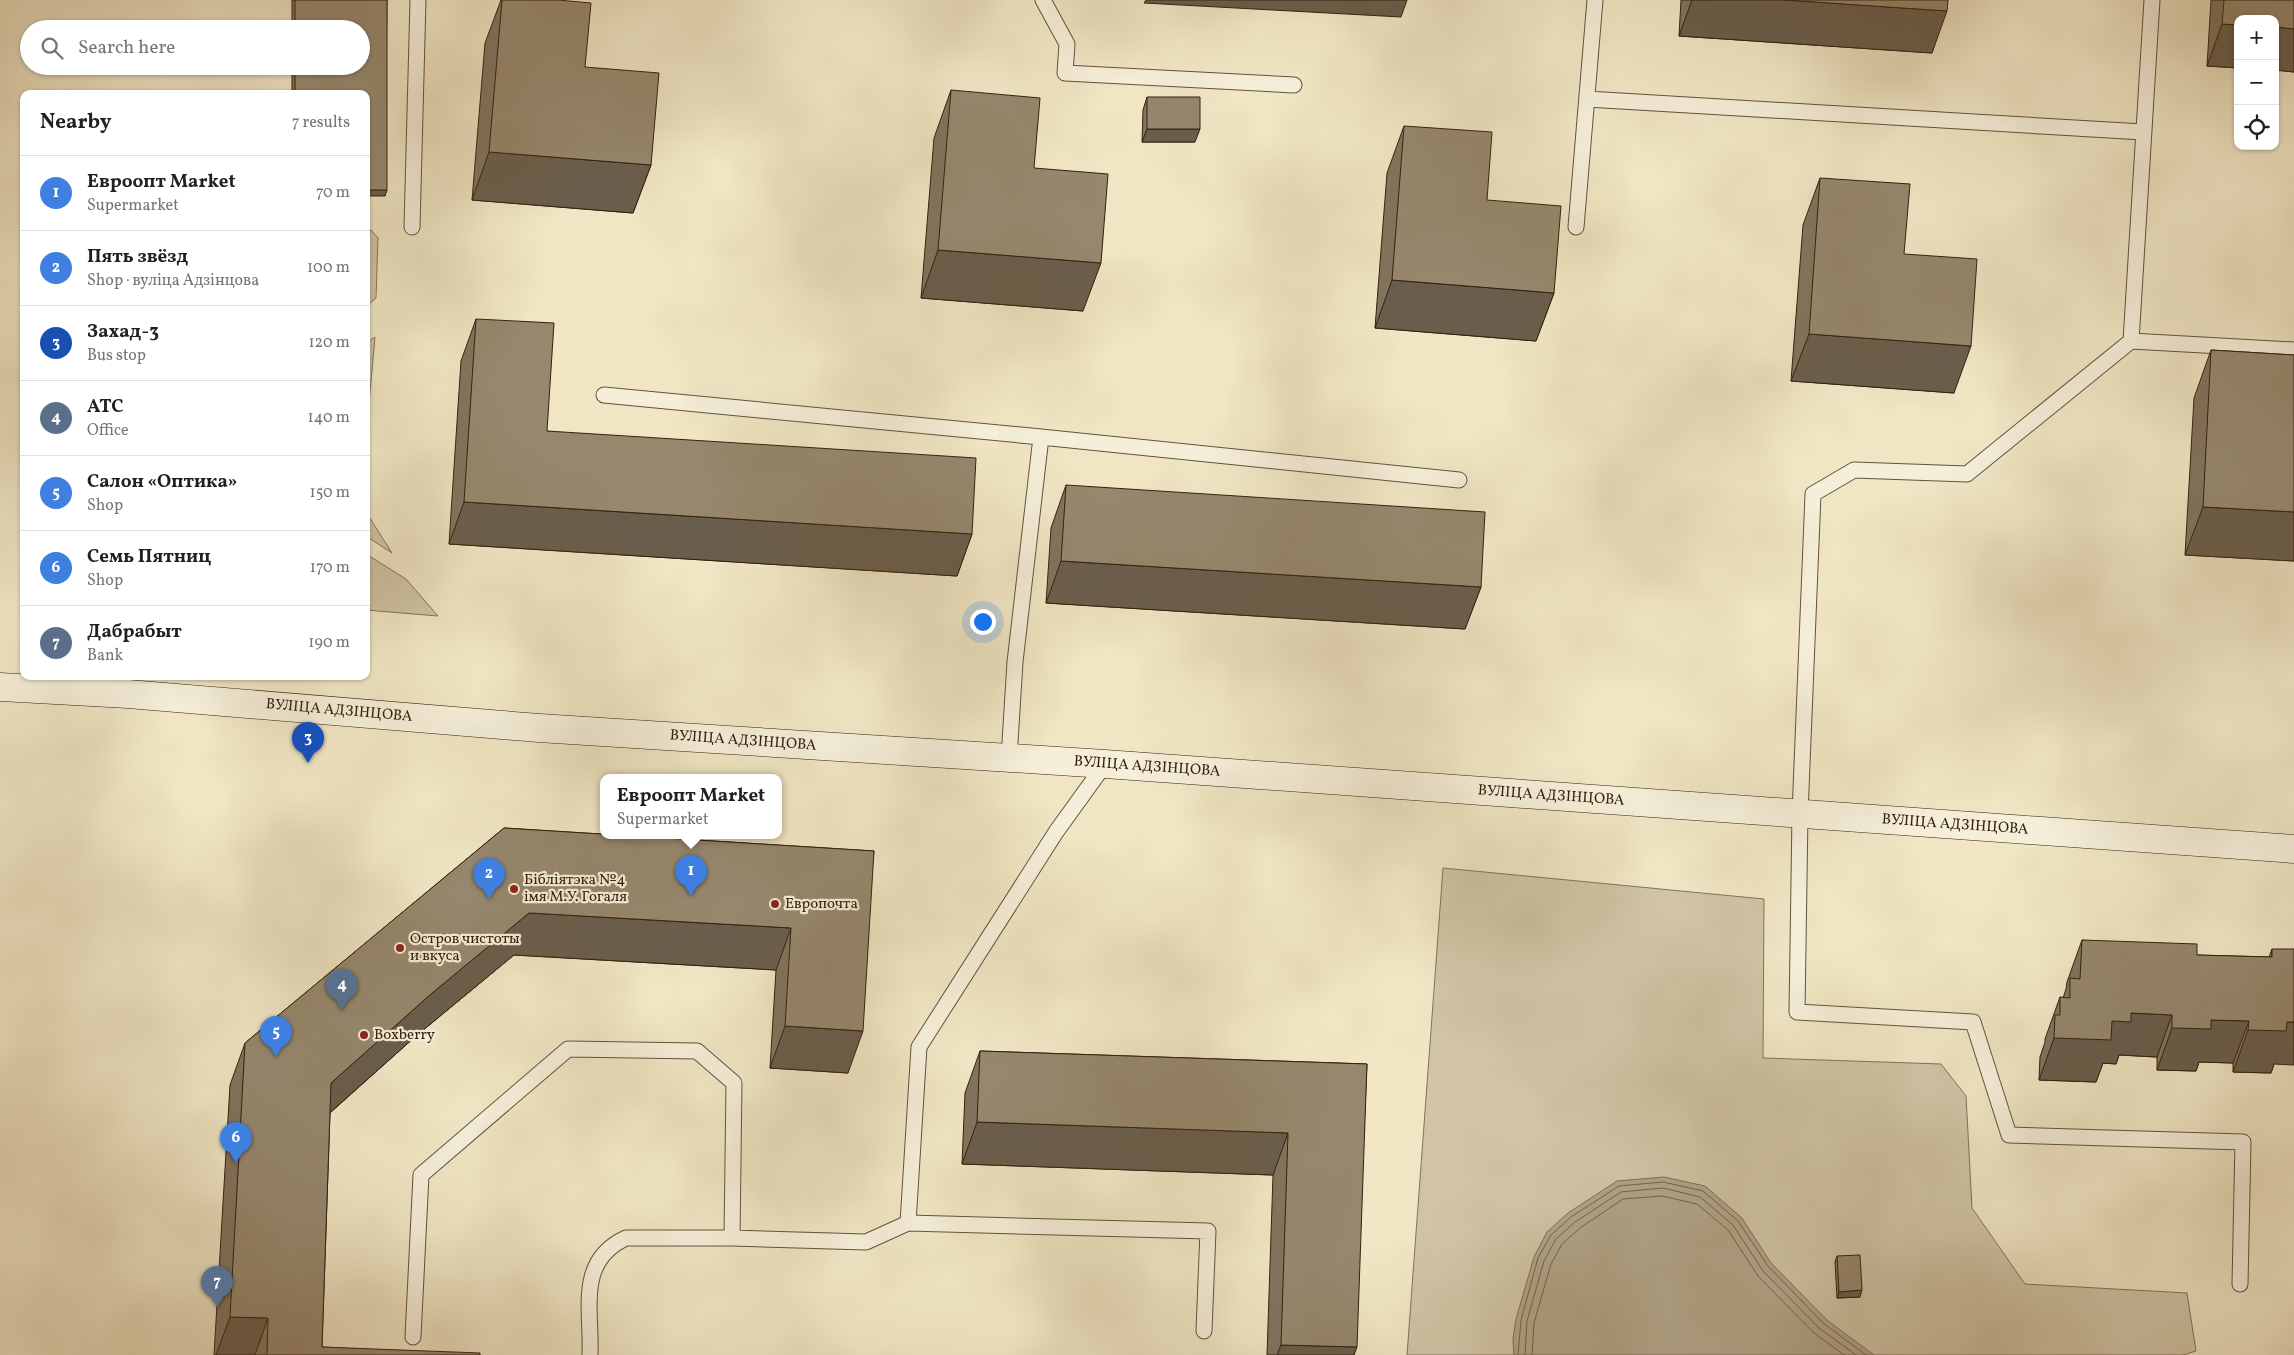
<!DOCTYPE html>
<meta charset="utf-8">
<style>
:root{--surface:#fff;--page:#f6f6f6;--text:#202124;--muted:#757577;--line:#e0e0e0;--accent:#0b8043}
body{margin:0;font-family:Vollkorn,serif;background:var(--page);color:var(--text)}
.controls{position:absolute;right:15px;top:15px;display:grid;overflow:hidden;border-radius:10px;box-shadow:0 1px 4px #0004}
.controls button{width:45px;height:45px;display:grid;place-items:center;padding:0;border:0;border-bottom:1px solid var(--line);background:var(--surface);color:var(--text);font:25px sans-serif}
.you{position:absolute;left:982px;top:621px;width:18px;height:18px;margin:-12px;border:4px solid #fff;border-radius:50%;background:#1a73e8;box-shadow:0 0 0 8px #1a73e833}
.badge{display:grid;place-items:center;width:32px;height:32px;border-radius:50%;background:var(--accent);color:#fff;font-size:16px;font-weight:700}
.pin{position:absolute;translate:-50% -41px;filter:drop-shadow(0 1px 2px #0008)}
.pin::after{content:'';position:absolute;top:26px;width:18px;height:15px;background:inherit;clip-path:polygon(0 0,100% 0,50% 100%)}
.popup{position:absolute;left:600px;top:774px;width:182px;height:65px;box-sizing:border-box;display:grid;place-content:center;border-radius:10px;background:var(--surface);filter:drop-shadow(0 1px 4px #0005);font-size:16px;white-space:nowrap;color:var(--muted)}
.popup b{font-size:19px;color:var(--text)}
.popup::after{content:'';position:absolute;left:50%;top:100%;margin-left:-10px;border:10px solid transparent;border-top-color:var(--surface)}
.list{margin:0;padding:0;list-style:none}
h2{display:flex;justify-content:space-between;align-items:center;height:65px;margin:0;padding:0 20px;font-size:21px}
h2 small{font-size:16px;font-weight:400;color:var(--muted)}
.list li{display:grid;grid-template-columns:32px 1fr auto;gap:15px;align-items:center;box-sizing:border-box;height:75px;padding:0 20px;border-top:1px solid var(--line)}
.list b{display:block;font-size:19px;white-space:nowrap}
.list p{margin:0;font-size:16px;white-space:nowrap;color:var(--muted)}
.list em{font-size:16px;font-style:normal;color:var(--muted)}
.icon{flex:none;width:28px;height:28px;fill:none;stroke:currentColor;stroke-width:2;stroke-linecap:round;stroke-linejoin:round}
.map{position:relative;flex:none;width:2294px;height:1355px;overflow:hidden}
.search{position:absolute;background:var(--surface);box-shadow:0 1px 4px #0004;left:20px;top:20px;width:350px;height:55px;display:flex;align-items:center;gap:12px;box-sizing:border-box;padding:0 18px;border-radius:28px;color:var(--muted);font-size:19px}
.panel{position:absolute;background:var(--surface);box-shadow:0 1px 4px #0004;left:20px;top:90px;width:350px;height:590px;border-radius:10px}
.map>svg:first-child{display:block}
</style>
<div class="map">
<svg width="2294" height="1355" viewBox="0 0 2294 1355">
<rect width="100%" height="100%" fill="#f0e6c4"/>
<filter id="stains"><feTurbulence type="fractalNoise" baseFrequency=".004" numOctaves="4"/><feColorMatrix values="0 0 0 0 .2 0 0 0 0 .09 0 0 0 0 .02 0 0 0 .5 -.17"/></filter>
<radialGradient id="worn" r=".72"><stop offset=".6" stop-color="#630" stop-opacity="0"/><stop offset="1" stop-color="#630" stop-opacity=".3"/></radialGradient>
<!-- green -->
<path fill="#d0c4a5" stroke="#82725a" d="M 366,230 L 371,230 L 378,238 L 376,298 L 366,307 Z
M 375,337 L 366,436 L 366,343 Z
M 366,512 L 392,553 L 366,536 Z
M 366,554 L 406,579 L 438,616 L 366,610 Z
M 1443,868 L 1764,899 L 1763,1058 L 1941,1064 L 1966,1096 L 1972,1208 L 2025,1284 L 2187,1293 L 2196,1351 L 2183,1355 L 1407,1355 Z"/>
<!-- water -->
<path fill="#b0a386" stroke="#7f6f56" d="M 1664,1177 L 1705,1186 L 1742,1218 L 1771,1263 L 1827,1320 L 1874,1355 L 1514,1355 L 1513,1339 L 1516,1319 L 1534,1257 L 1547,1232 L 1568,1213 L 1617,1181 Z"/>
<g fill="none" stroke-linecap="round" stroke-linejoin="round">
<!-- shore -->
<path stroke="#72624a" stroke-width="1" d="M 1518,1355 L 1521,1320 L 1538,1258 L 1551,1235 L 1571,1217 L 1619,1186 L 1663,1182 L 1703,1191 L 1738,1221 L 1768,1266 L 1823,1323 L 1866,1355
M 1525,1355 L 1527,1321 L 1544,1261 L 1556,1239 L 1575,1222 L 1621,1192 L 1663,1188 L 1700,1197 L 1733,1225 L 1763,1271 L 1819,1328 L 1856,1355
M 1532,1355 L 1534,1323 L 1551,1264 L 1562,1244 L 1580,1228 L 1623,1199 L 1662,1196 L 1697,1204 L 1728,1230 L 1758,1276 L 1814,1333 L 1844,1355"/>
<defs>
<path id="service" d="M 1043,0 L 1067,44 L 1065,73 L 1294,85
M 1587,99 L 2143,132
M 412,227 L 418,0
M 1576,227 L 1595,0
M 2131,341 L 2152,0
M 604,395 L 1041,437
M 1009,758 L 1015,662 L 1041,437 L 1459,480
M 1105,764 L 1056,832 L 919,1047 L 908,1223 L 1208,1231 L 1204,1331
M 2240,1284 L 2243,1142 L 2009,1135 L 1973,1022 L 1797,1012 L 1800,814 L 1813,494 L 1854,470 L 1967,474 L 2131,341 L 2294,350
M 413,1337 L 421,1175 L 568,1049 L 697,1051 L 734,1083 L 732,1238
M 590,1355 C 592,1310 576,1261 626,1238 L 732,1238 L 866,1242 L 908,1223"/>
<path id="secondary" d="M 0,687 L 128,694 L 539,728 L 1105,764 L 2294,849"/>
</defs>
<!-- service casing -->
<use href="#service" stroke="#64523c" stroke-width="17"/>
<!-- secondary casing -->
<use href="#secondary" stroke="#35200e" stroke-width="29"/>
<!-- service -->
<use href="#service" stroke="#f5efd9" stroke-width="15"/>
<!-- secondary -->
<use href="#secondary" stroke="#f5efd9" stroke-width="28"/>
</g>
<!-- wall -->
<path fill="#81745e" stroke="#35200e" d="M 292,0 L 387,0 L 385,196 L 366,94 L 292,94 L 292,66 L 361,66 L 361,29 L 292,29 Z
M 501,0 L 558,0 L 585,67 L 651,165 L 633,213 L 472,200 L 485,43 Z
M 1681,0 L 1948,0 L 1932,53 L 1679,36 Z
M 2211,0 L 2294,0 L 2294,72 L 2275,70 L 2275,19 L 2238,19 L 2238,68 L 2207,66 Z
M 951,90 L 1034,168 L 1083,311 L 921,298 L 934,138 Z
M 1147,97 L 1195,142 L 1142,142 L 1143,110 Z
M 1404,126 L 1487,200 L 1554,293 L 1536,341 L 1375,328 L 1387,173 Z
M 1820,178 L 1904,254 L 1954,393 L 1791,381 L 1803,225 Z
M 476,319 L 547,431 L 972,534 L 957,576 L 449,544 L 461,361 Z
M 2211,350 L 2294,355 L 2294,561 L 2185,555 L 2194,398 Z
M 1066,485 L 1481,587 L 1465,629 L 1046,603 L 1051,528 Z
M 504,828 L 874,851 L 848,1073 L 770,1068 L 776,970 L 514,955 L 416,1036 L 330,1113 L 322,1347 L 480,1355 L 214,1355 L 230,1085 L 245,1043 Z
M 2082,940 L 2197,955 L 2269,957 L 2272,949 L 2274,1064 L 2271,1073 L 2233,1072 L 2233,1063 L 2199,1062 L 2196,1071 L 2157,1070 L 2157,1057 L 2119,1055 L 2116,1064 L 2103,1063 L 2096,1082 L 2039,1080 L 2040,1057 L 2045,1042 L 2045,1039 L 2060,997 L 2063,998 L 2066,989 L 2067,982 Z
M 980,1051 L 1367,1064 L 1354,1355 L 1267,1355 L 1273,1175 L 962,1164 L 965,1093 Z
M 1837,1256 L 1860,1297 L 1837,1298 L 1835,1262 Z"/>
<!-- shaded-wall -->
<path fill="#695e4c" stroke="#35200e" d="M 1146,0 L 1407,0 L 1401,17 L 1144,3 Z
M 1692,0 L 1785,0 L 1947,11 L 1932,53 L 1679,36 Z
M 2222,24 L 2238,25 L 2238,68 L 2207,66 Z
M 2275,27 L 2294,29 L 2294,72 L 2275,70 Z
M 1147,129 L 1200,129 L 1195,142 L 1142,142 Z
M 489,152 L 651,165 L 633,213 L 472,200 Z
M 366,190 L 387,190 L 385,196 L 366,196 Z
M 938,250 L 1101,263 L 1083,311 L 921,298 Z
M 1392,280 L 1554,293 L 1536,341 L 1375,328 Z
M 1809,334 L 1971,346 L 1954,393 L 1791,381 Z
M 464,502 L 972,534 L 957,576 L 449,544 Z
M 2203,507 L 2294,512 L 2294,561 L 2185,555 Z
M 1061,561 L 1481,587 L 1465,629 L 1046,603 Z
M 529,913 L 791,928 L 776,970 L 514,955 L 416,1036 L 316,1125 L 331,1083 L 431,994 Z
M 2131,1013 L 2172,1015 L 2157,1057 L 2119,1055 L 2116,1064 L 2103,1063 L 2096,1082 L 2039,1080 L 2054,1038 L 2112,1021 Z
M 2211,1020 L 2249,1021 L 2233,1063 L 2199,1062 L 2196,1071 L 2157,1070 L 2172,1028 Z
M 2287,1022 L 2294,1022 L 2294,1065 L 2274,1064 L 2271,1073 L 2233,1072 L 2248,1030 Z
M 785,1026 L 863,1031 L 848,1073 L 770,1068 Z
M 977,1122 L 1288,1133 L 1273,1175 L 962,1164 Z
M 1862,1290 L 1860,1297 L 1837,1298 L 1839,1292 Z
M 230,1317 L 268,1318 L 255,1355 L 216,1355 Z
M 1281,1345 L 1357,1347 L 1354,1355 L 1277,1355 Z"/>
<!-- building -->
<path fill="#96876d" stroke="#35200e" d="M 295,0 L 387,0 L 387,190 L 366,190 L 366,94 L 295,94 L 295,66 L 361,66 L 361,29 L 295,29 Z
M 502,0 L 558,0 L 591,3 L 585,67 L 659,73 L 651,165 L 489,152 Z
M 1785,0 L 1948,0 L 1947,11 Z
M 2224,0 L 2294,0 L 2294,29 L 2275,27 L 2275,19 L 2238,19 L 2238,25 L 2222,24 Z
M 951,90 L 1040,98 L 1034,168 L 1108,174 L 1101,263 L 938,250 Z
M 1147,97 L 1200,97 L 1200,129 L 1147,129 Z
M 1404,126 L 1492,132 L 1487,200 L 1561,206 L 1554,293 L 1392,280 Z
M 1820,178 L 1910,184 L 1904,254 L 1977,259 L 1971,346 L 1809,334 Z
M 476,319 L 554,323 L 547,431 L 976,458 L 972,534 L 464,502 Z
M 2211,350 L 2294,355 L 2294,512 L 2203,507 Z
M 1066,485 L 1485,512 L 1481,587 L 1061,561 Z
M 504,828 L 874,851 L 863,1031 L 785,1026 L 791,928 L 529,913 L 431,994 L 331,1083 L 322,1347 L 480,1353 L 480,1355 L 267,1355 L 268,1318 L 230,1317 L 245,1043 Z
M 2082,940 L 2197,944 L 2197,955 L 2272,957 L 2272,949 L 2294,949 L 2294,1022 L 2287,1022 L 2286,1031 L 2248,1030 L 2249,1021 L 2211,1020 L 2211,1029 L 2172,1028 L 2172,1015 L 2131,1013 L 2131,1022 L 2112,1021 L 2111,1040 L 2054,1038 L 2055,1015 L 2060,1015 L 2060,997 L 2070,998 L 2070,978 L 2080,979 Z
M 980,1051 L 1367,1064 L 1357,1347 L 1281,1345 L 1288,1133 L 977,1122 Z
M 1860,1255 L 1862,1290 L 1839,1292 L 1837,1256 Z"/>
<!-- markers -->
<g fill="#8f2418" stroke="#f5efd9" stroke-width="2">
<circle cx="514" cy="889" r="5"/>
<circle cx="775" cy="904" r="5"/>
<circle cx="400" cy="948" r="5"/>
<circle cx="364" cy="1035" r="5"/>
</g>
<g text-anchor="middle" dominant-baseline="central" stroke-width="4.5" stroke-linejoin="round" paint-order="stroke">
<!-- street labels -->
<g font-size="15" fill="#35200e" stroke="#f5efd9">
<text transform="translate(339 711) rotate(5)">ВУЛІЦА АДЗІНЦОВА</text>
<text transform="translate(743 741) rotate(4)">ВУЛІЦА АДЗІНЦОВА</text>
<text transform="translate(1147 767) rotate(4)">ВУЛІЦА АДЗІНЦОВА</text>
<text transform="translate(1551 796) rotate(4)">ВУЛІЦА АДЗІНЦОВА</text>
<text transform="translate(1955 825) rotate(4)">ВУЛІЦА АДЗІНЦОВА</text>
</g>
<!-- poi labels -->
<g font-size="15" fill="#35200e" stroke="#f5efd9" text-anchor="start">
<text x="524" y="880">Бібліятэка №4<tspan x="524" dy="17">імя М.У. Гогаля</tspan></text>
<text x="785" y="904">Европочта</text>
<text x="410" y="939">Остров чистоты<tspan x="410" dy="17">и вкуса</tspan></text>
<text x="374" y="1035">Boxberry</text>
</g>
</g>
<rect width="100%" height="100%" filter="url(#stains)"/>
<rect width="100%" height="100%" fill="url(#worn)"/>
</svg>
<div class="controls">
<button>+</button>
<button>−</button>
<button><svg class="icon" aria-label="locate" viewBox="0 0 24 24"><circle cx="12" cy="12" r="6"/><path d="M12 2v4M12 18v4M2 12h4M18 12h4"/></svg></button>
</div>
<div class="you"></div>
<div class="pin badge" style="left:691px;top:896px;background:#3f7fe0">1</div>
<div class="popup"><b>Евроопт Market</b>Supermarket</div>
<div class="pin badge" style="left:489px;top:899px;background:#3f7fe0">2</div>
<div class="pin badge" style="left:308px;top:763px;background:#1a4fb4">3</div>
<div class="pin badge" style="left:342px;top:1010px;background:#5c6f8a">4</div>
<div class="pin badge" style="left:276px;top:1057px;background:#3f7fe0">5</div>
<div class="pin badge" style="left:236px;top:1163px;background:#3f7fe0">6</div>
<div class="pin badge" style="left:217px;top:1307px;background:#5c6f8a">7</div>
<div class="search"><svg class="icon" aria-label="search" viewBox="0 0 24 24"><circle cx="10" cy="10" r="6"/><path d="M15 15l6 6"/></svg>Search here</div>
<section class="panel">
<h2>Nearby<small>7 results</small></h2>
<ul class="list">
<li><span class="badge" style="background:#3f7fe0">1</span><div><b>Евроопт Market</b><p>Supermarket</p></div><em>70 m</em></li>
<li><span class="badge" style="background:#3f7fe0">2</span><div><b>Пять звёзд</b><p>Shop · вуліца Адзінцова</p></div><em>100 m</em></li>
<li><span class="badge" style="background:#1a4fb4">3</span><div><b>Захад-3</b><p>Bus stop</p></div><em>120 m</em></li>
<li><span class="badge" style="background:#5c6f8a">4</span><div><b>АТС</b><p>Office</p></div><em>140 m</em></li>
<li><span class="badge" style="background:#3f7fe0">5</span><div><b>Салон «Оптика»</b><p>Shop</p></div><em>150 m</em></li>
<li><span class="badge" style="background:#3f7fe0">6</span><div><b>Семь Пятниц</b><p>Shop</p></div><em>170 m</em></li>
<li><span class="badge" style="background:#5c6f8a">7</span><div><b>Дабрабыт</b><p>Bank</p></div><em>190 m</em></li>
</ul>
</section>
</div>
